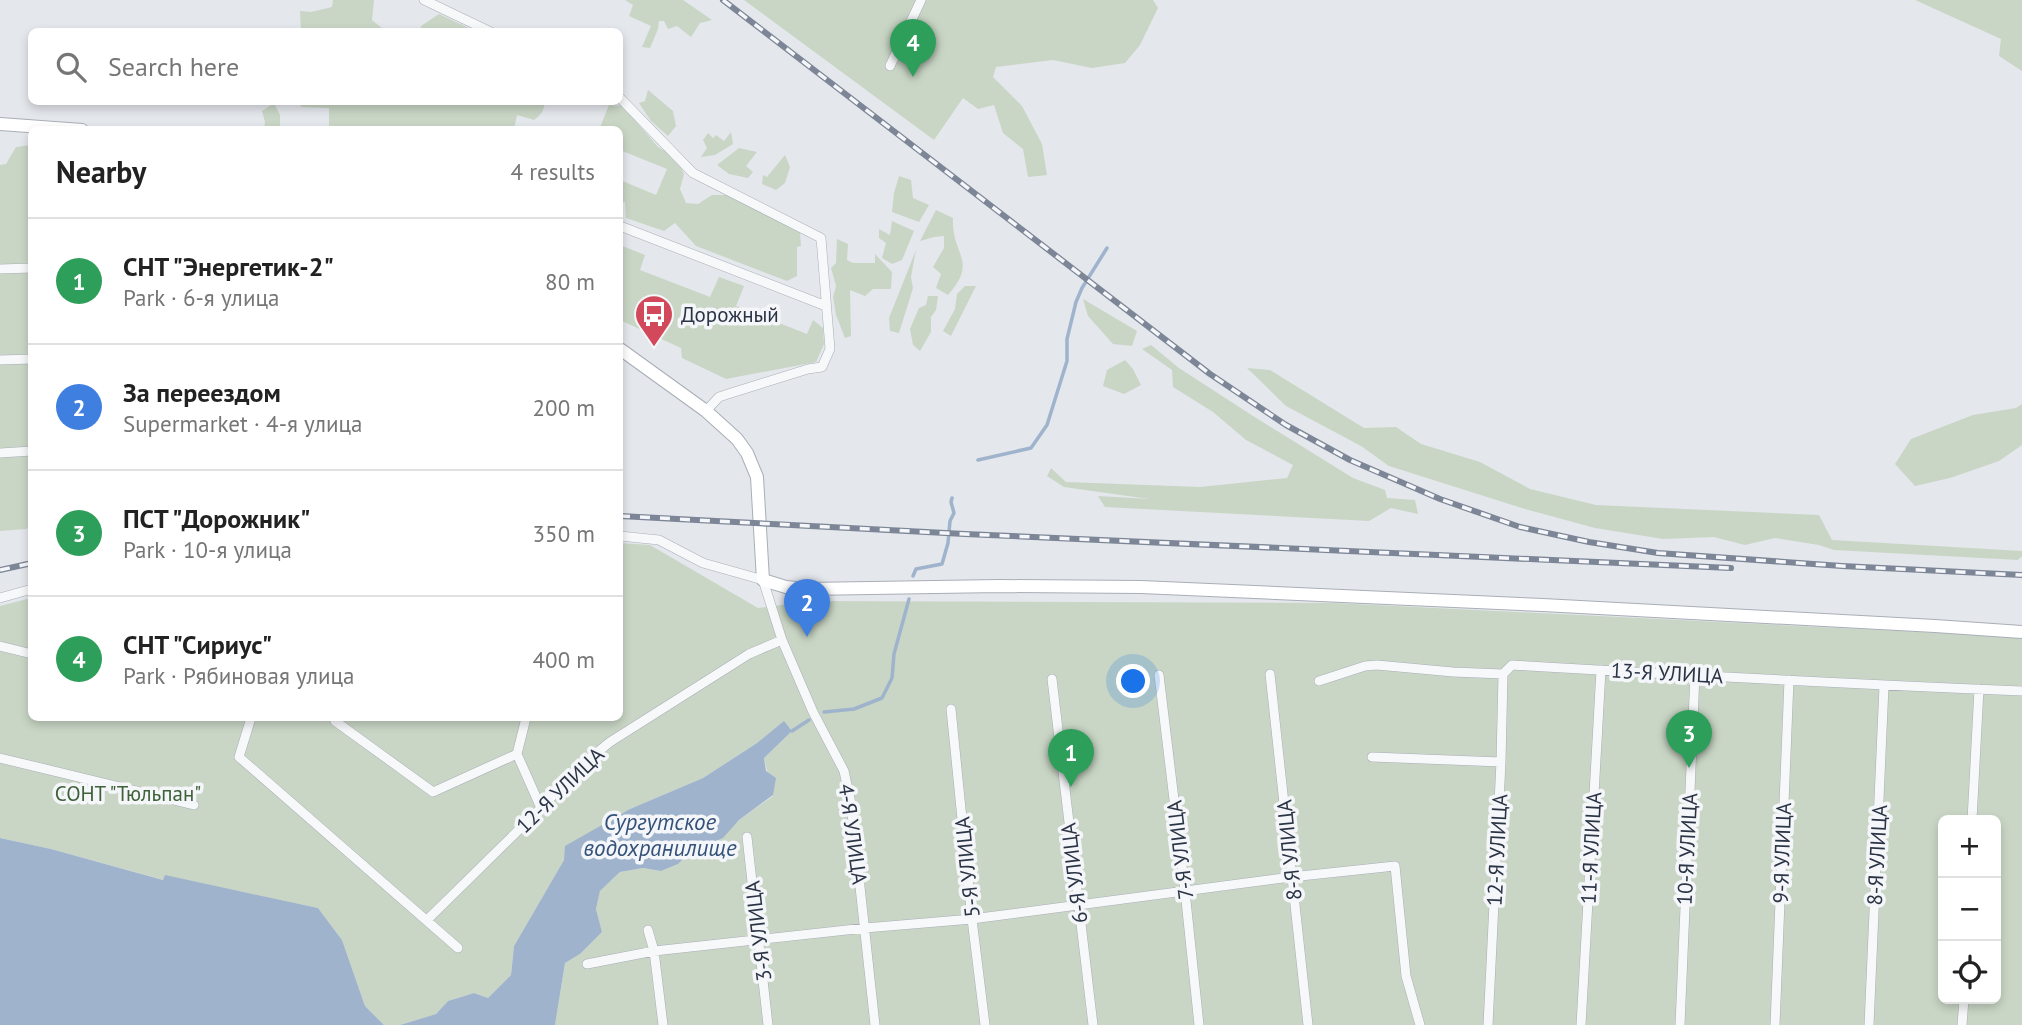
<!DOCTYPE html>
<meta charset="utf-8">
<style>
:root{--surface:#fff;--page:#f2f2f2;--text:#222;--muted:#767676;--line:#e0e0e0;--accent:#d1495b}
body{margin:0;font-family:"PT Sans",sans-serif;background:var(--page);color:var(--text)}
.controls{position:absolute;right:21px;bottom:21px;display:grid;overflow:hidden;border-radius:10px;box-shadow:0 4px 10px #0003}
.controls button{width:63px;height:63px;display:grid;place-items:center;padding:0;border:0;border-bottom:2px solid var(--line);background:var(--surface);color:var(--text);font:35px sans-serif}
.you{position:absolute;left:1134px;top:682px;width:24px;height:24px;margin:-18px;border:5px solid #fff;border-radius:50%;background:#1a73e8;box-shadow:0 0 0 10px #1a73e833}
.badge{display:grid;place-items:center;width:46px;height:46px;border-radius:50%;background:var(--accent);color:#fff;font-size:23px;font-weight:700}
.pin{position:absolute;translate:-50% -58px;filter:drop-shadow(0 2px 4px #0008)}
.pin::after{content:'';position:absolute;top:37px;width:24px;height:21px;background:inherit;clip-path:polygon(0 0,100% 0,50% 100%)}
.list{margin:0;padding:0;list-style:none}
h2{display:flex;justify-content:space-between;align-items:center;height:91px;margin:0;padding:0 28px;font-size:30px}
h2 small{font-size:23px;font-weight:400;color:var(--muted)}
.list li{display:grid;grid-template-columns:46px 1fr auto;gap:21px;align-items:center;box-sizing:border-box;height:126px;padding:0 28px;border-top:2px solid var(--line)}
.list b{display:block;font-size:26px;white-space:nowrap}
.list p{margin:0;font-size:23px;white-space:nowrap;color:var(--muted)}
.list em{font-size:23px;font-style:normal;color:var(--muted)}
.icon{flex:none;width:38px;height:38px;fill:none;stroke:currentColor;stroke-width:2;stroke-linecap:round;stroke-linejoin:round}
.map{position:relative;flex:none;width:2022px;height:1025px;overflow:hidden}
.search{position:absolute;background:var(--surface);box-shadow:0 4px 10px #0003;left:28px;top:28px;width:595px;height:77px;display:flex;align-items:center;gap:18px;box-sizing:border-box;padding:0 24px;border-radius:10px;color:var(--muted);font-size:26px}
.panel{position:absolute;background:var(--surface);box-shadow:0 4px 10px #0003;left:28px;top:126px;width:595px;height:595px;border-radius:10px}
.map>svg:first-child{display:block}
</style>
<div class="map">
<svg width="2022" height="1025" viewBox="0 0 2022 1025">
<rect width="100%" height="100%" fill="#e4e7ec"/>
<!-- green -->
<path fill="#c9d6c5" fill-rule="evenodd" d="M 333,0 L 374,0 L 372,20 L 382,28 L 382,31 L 301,31 L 300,11 L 311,12 L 332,7 Z
M 625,0 L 683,0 L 712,20 L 700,23 L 691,37 L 677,26 L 668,29 L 664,21 L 659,21 L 658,29 L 650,48 L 642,47 L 651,26 L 629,16 L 633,5 Z
M 744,0 L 1153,0 L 1158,8 L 1140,45 L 1125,63 L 1092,68 L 1053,60 L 996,67 L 993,77 L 1022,106 L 1042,144 L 1047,175 L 1028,177 L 1023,149 L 1003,133 L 994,105 L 978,109 L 963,98 L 934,140 Z
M 1915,0 L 2022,0 L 2022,71 L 1999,56 L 2001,39 Z
M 439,14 L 475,31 L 420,31 L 421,26 Z
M 648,90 L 673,111 L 676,126 L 668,136 L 651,121 L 639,103 L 645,101 Z
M 300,102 L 544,102 C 545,110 541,115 534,120 L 517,115 L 514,129 L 329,130 L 329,108 L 301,107 Z
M 274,103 L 280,115 L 280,129 L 264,129 L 265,122 L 262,111 Z
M 609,105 L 623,106 L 658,147 L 677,158 L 684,174 L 680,189 L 686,203 L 698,204 L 712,195 L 728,195 L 800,233 L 801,246 L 797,247 L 797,276 L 787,281 L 696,246 L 675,223 L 664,231 L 626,218 L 625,202 L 620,203 L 620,180 L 656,195 L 667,169 L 620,150 L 620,130 L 599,130 Z
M 731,132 L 733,144 L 715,155 L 701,157 L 707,148 L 703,140 L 708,133 L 713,138 L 716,135 L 724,141 Z
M 31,145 L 31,525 L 26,529 L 0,531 L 0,165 L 6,164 L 16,147 Z
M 739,148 L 757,152 L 746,166 L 753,172 L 748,178 L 729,174 L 717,165 Z
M 785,155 L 790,167 L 785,183 L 776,190 L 762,184 L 763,175 L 767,177 Z
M 899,176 L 911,180 L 913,198 L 929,205 L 919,222 L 892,212 L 894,193 Z
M 936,210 L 953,218 C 951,255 979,260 948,295 L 936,288 L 941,274 L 933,267 L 944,248 L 944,236 L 934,237 L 920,241 Z
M 892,221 L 914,231 L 902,260 L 892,264 L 882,258 L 886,243 L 879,238 L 879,229 L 890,235 Z
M 837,239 L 848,244 L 847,260 L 853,263 L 875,263 L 875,254 L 892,272 L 891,289 L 873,289 L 865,296 L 850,290 L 851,336 L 845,338 L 836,315 L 833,297 L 836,286 L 831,268 L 836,263 Z
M 620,245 L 645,255 L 640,270 L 710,297 L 719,277 L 744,286 L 736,306 L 807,334 L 813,320 L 823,328 L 824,344 L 816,362 L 726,379 L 682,358 L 681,348 L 620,320 Z
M 916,250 L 911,277 L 913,288 L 899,333 L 890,331 L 889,318 Z
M 965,286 L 976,286 L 951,336 L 943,331 L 955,309 L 957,294 Z
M 928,296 L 938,296 L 936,310 L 931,317 L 931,332 L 920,351 L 913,345 L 910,329 L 919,308 L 926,305 Z
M 1083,299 L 1137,331 L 1132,346 L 1113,344 L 1088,316 Z
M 1151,345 L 1179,368 L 1253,416 L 1353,478 L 1385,490 L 1387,498 L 1415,500 L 1418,514 L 1391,508 L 1369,521 L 1105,507 L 1098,496 L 1149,499 L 1064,487 L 1047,476 L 1051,468 L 1066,482 L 1200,487 L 1287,478 L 1293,465 L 1246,440 L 1213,412 L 1173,387 L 1172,370 L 1142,349 Z
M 1125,360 L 1133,369 L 1141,385 L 1124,394 L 1103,386 L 1107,370 Z
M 1247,368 L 1270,370 L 1364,428 L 1396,427 L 1421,444 L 1480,462 L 1530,489 L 1596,505 L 1819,515 L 1832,540 L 2022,551 L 2022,556 L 2018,560 L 1834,550 L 1819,545 L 1775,538 L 1745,545 L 1714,537 L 1663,539 L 1595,528 L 1525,509 L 1389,466 L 1361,446 L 1286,406 Z
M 2022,404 L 2022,445 L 1999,461 L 1950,478 L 1915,486 L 1895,464 L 1911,439 L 1973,415 L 2016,408 Z
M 620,543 L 650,545 L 758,608 L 813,601 L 1335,603 L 2022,637 L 2022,1025 L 555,1025 L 565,963 L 580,954 L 602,932 L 596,909 L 600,891 L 620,872 L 643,868 L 661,871 L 678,864 L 692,851 L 723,837 L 739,820 L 773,796 L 764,758 L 792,731 L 784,722 L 757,743 L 703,778 L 630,809 L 564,860 L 514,946 L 511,975 L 488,998 L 474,993 L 448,1001 L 436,1014 L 400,1025 L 384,1025 L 365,1006 L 342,940 L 318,908 L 166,876 L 164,880 L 51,849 L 0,838 L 0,606 L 31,598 L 32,718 L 620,718 ZM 1943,820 L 1996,820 L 1996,999 L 1943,999 Z"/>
<!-- water -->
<path fill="#9fb4cc" d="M 784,721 L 792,731 L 764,758 L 766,771 L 776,778 L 773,795 L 739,820 L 723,838 L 692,851 L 678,864 L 661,871 L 643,868 L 620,872 L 600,891 L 596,909 L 602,932 L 580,954 L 565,963 L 555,1025 L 400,1025 L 436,1014 L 448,1001 L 474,993 L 488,998 L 511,975 L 514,946 L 564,860 L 565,846 L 630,809 L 703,778 L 757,743 Z
M 0,838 L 51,849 L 163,880 L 165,875 L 318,908 L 342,940 L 365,1006 L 384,1025 L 0,1025 Z"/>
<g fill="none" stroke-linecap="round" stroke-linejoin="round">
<!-- stream -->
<path stroke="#9fb4cc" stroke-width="3.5" d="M 978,460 L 1031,448 L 1047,425 L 1067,361 L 1067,339 L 1076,302 L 1082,288 L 1107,248
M 913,576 L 916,569 L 942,564 L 948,543 L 950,521 L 954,513 L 951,502 L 952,498
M 824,712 L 854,709 L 882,698 L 892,678 L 894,654 L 909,599
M 792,731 L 809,720"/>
<defs>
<path id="street" d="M 424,0 L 491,32
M 890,66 L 921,0
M 620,98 L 693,173 L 821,238 L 830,349 L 822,367 L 808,369 L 728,394 L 719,397 L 706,411
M 620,226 L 826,306
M 0,269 L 32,268
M 0,360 L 32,359
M 0,453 L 32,451
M 620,536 L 659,540 L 703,563 L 763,580 L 782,640 L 813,712 L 844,771 L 851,804 L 875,1025
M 0,598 L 32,589
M 0,646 L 32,654
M 1270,674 L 1308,1025
M 1159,675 L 1185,891 L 1199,1025
M 1052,679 L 1093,1025
M 1319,681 L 1365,666 L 1377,665 L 1453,672 L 1503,674 L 1512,665 C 1682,675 1852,684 2022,691
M 951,709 L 972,919 L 985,1025
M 251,718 L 239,757 L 458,948
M 335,721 L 433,792 L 517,754 L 541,808
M 517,754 L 526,718
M 1372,757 L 1501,762
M 0,758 L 194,805
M 1972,820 L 1979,689
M 747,837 L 768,1025
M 427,920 L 541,808 L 583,764 L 610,742 L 749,654 L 782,640
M 648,930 L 654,951 L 663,1025
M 587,964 L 654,951 L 865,928 L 972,919 L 1291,877 L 1395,866 L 1406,976 L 1420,1025
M 1488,1025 L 1501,762 L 1503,674
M 1581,1025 L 1601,670
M 1680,1025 L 1695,674
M 1775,1025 L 1789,680
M 1869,1025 L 1884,686
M 1962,1025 L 1964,999"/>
<path id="secondary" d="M 0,124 L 82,130
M 620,349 L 706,411 L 737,439 L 747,453 L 757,477 L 763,580 L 786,587 L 806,589 L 1000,586 L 1141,587 L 1543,605 L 1935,626 L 2022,632"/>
</defs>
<!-- street casing -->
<use href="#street" stroke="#a9aeb7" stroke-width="10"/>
<!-- secondary casing -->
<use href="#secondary" stroke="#a9aeb7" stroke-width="14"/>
<!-- street -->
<use href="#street" stroke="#f7f8fa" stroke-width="9"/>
<!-- secondary -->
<use href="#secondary" stroke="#fff" stroke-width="12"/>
<defs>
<path id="rail" d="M 723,0 L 1210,374 L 1286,425 L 1350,460 L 1440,499 L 1520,527 L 1589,542 L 1658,553 L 1842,566 L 2022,575
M 620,516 L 965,534 L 1731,568
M 0,570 L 32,563"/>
</defs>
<!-- rail casing -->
<use href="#rail" stroke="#7d8696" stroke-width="6"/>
<!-- rail -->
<use href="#rail" stroke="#f4f6f9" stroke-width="3.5" stroke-dasharray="10" stroke-linecap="butt"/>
</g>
<!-- icons -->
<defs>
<symbol id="bus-pin" viewBox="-11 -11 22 30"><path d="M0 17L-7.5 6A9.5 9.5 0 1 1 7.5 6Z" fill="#d1495b" stroke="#f4f6f9"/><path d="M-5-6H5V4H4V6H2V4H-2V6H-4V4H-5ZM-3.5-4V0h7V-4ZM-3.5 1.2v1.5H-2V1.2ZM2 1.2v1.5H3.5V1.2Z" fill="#fff"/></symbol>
</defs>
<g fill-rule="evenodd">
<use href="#bus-pin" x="632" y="292" width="44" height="60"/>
</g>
<g text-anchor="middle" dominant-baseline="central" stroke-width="7" stroke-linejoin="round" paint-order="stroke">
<!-- poi labels -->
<g font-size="21" fill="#2b3445" stroke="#f4f6f9" text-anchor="start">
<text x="681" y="314">Дорожный</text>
</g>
<!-- street labels -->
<g font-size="21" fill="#2b3445" stroke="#f4f6f9">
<text transform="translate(1667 673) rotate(3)">13-Я УЛИЦА</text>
<text transform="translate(560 790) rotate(-44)">12-Я УЛИЦА</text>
<text transform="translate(853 834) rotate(82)">4-Я УЛИЦА</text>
<text transform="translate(1591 848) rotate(-87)">11-Я УЛИЦА</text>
<text transform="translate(1687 849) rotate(-87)">10-Я УЛИЦА</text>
<text transform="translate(1180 850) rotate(-97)">7-Я УЛИЦА</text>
<text transform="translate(1289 850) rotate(-96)">8-Я УЛИЦА</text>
<text transform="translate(1497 850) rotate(-87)">12-Я УЛИЦА</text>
<text transform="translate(1782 853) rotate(-88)">9-Я УЛИЦА</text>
<text transform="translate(1877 855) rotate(-87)">8-Я УЛИЦА</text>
<text transform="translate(967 867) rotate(-96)">5-Я УЛИЦА</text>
<text transform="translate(1074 873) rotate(-97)">6-Я УЛИЦА</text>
<text transform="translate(758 931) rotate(-97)">3-Я УЛИЦА</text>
</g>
<!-- park labels -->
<g font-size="21" fill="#3f6138" stroke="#f4f6f9">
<text x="128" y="793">СОНТ "Тюльпан"</text>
</g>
<!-- water labels -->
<g font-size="23" font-style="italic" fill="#34527a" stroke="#f4f6f9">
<text x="660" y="821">Сургутское<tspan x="660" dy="26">водохранилище</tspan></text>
</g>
</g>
</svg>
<div class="controls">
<button>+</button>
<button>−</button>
<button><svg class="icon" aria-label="locate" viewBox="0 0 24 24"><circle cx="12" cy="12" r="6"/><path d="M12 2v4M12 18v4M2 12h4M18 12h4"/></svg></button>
</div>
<div class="you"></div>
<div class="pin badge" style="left:1071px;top:787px;background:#2e9e5b">1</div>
<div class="pin badge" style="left:807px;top:637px;background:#3f7fe0">2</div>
<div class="pin badge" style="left:1689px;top:768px;background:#2e9e5b">3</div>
<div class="pin badge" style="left:913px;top:77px;background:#2e9e5b">4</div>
<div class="search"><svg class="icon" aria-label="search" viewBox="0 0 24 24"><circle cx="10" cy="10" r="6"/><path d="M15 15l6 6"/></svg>Search here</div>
<section class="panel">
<h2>Nearby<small>4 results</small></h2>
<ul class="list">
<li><span class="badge" style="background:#2e9e5b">1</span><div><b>СHТ &quot;Энергетик-2&quot;</b><p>Park · 6-я улица</p></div><em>80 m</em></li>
<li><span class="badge" style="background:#3f7fe0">2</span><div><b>За переездом</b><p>Supermarket · 4-я улица</p></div><em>200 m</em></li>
<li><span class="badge" style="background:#2e9e5b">3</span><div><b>ПСТ &quot;Дорожник&quot;</b><p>Park · 10-я улица</p></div><em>350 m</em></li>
<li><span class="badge" style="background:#2e9e5b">4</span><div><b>СНТ &quot;Сириус&quot;</b><p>Park · Рябиновая улица</p></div><em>400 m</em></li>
</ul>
</section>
</div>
